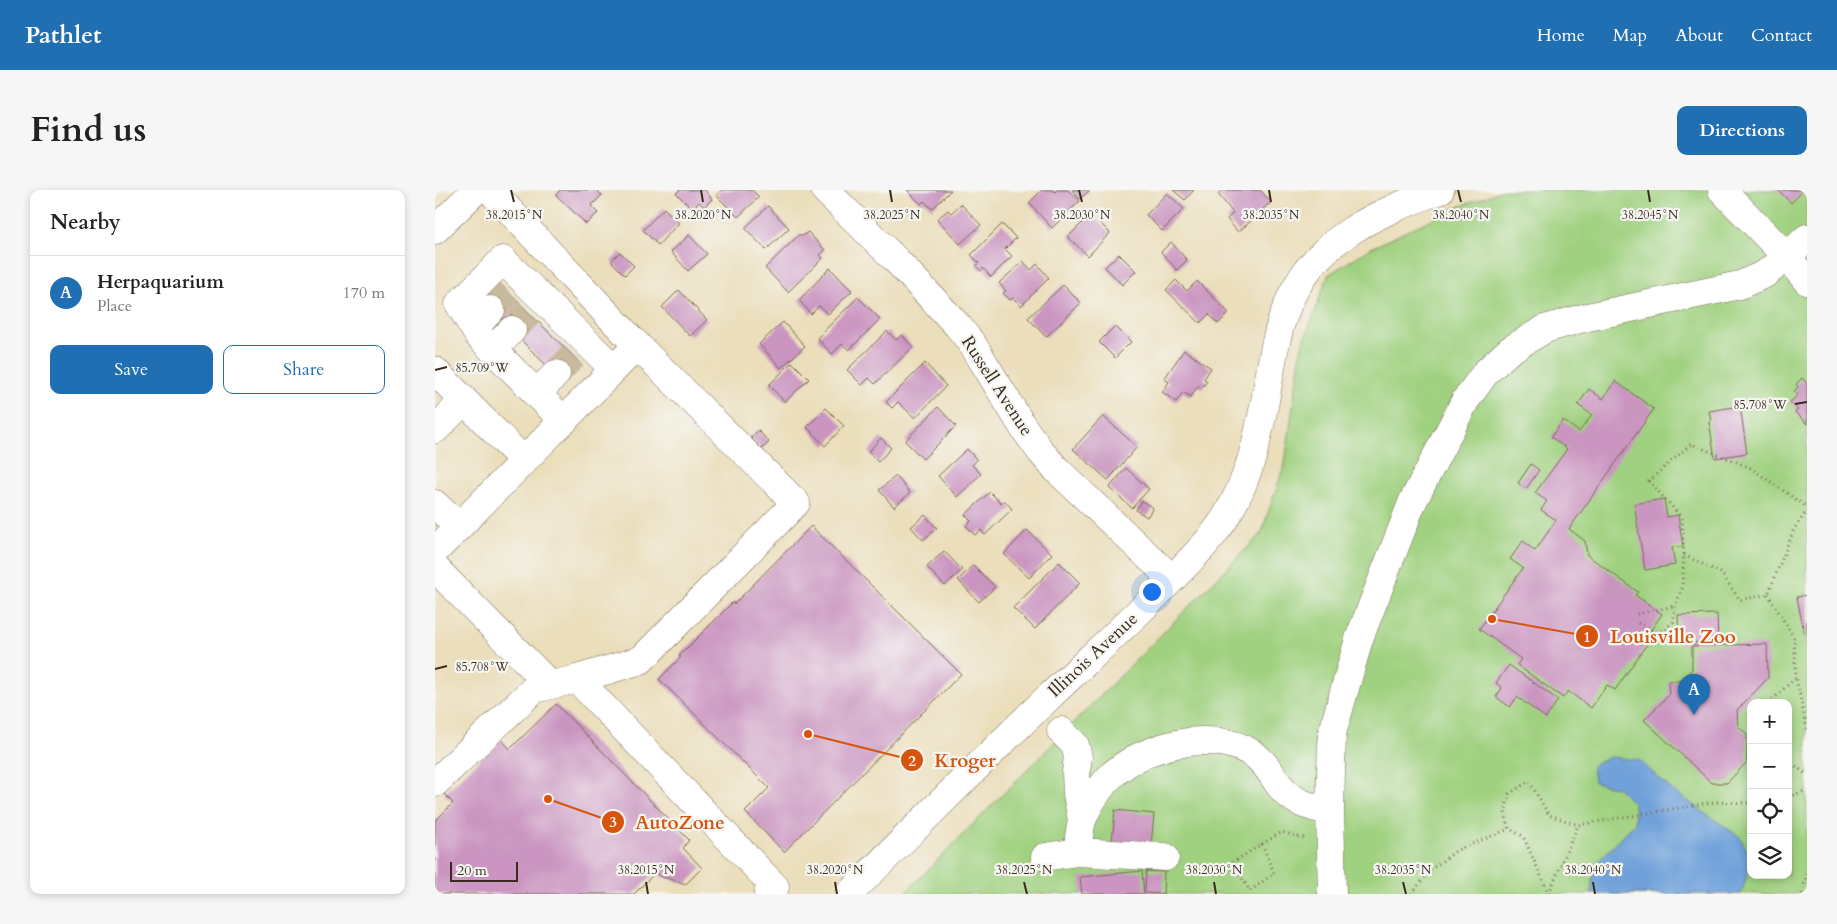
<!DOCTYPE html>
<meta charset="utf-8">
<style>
:root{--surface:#fff;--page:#f6f6f6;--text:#222;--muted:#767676;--line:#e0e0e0;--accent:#1f6fb2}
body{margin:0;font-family:Cardo,serif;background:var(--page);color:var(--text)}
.controls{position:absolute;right:15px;bottom:15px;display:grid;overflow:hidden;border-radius:10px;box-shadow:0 2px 8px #0003}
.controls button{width:45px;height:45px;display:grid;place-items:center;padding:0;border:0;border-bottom:1px solid var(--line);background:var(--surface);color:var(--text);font:25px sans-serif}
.scale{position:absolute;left:15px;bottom:12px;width:68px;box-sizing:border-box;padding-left:5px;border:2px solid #3b2a1e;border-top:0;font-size:14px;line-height:18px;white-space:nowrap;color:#3b2a1e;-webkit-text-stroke:4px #f6f6f2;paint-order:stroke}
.you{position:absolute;left:716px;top:401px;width:18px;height:18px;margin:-12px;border:4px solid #fff;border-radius:50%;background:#1a73e8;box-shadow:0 0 0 8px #1a73e833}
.badge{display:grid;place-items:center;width:32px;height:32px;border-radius:50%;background:var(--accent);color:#fff;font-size:16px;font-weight:700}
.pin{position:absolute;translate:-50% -41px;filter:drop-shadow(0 1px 2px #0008)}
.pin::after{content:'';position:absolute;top:26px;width:18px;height:15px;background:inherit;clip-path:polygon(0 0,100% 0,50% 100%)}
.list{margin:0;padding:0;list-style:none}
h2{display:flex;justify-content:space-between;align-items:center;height:65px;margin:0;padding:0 20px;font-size:21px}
h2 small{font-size:16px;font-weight:400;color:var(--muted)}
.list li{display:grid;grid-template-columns:32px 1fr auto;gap:15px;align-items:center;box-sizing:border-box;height:75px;padding:0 20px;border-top:1px solid var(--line)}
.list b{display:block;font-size:19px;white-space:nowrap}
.list p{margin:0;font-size:16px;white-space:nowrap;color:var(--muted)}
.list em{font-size:16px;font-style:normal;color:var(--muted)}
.actions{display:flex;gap:10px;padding:15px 20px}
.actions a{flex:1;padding:11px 0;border:1px solid var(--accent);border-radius:10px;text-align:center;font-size:18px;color:var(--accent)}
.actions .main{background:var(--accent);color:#fff}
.icon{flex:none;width:28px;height:28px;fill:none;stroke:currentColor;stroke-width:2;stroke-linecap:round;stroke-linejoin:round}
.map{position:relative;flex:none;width:1372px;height:704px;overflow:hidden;border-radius:10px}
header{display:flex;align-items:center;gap:30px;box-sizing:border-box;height:70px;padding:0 25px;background:var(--accent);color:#fff}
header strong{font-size:24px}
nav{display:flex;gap:28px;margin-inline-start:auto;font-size:18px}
.intro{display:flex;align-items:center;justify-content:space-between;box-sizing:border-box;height:120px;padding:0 30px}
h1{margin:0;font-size:35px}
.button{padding:12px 22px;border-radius:10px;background:var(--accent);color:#fff;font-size:18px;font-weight:700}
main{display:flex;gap:30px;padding:0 30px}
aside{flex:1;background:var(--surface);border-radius:10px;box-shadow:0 2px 8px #0003}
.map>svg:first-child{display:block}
</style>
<header>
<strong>Pathlet</strong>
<nav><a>Home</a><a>Map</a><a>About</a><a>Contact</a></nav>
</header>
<div class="intro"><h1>Find us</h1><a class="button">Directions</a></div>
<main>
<aside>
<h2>Nearby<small></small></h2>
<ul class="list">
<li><span class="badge">A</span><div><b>Herpaquarium</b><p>Place</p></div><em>170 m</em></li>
</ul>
<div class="actions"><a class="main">Save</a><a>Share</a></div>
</aside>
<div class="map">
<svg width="1372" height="704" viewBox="0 0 1372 704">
<rect width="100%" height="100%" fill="#f6f6f2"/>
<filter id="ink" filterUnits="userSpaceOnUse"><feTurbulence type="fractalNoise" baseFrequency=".02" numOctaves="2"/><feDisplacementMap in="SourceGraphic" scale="10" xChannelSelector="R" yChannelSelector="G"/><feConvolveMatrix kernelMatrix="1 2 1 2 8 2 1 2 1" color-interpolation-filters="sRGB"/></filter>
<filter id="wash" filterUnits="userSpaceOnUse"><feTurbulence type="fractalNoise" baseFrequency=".0096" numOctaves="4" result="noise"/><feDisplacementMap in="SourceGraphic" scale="20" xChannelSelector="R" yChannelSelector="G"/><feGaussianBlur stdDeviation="1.12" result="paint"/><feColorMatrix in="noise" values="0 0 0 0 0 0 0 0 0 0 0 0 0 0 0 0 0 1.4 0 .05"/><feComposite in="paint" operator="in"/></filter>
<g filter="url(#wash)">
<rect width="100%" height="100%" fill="#ebdebb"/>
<!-- green -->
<path fill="#a0d180" stroke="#6e7e4f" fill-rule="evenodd" d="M 1068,0 L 1372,0 L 1372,704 L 469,704 L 826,344 L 850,273 L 866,159 L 893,85 L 934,59 L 1016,20 ZM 1316,513 L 1353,513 L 1353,685 L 1316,685 Z"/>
<!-- water -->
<path fill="#70a1da" stroke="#56667c" d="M 1175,567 L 1204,570 L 1238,601 L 1305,647 L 1314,664 L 1313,682 L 1307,702 L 1304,704 L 1156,704 L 1160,675 L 1200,633 L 1199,614 L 1183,598 L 1159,592 L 1157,576 Z"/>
<g id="blocks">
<!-- building -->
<path fill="#ca95c1" d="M 125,0 L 161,0 L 167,5 L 156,16 L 163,23 L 151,34 L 121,5 Z
M 245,0 L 270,0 L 277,9 L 269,17 L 264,12 L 257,19 L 241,3 Z
M 287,0 L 317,0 L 324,7 L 303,27 L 281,5 Z
M 472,0 L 516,0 L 497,19 L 489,11 L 486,14 Z
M 607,0 L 618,0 L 620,2 L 622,0 L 633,0 L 645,11 L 617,38 L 594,13 Z
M 637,0 L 655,0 L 645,9 Z
M 738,0 L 759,0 L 750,10 Z
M 787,0 L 825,0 L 836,12 L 827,20 L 830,24 L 824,29 L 822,26 L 803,42 L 792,29 L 798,23 L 783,4 Z
M 1343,0 L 1369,0 L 1356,13 Z
M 732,3 L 749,19 L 727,41 L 711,25 Z
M 526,14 L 546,35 L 525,54 L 502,29 L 513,20 L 516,23 Z
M 333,16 L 354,38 L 331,60 L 310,38 Z
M 229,18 L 244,33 L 223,55 L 208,40 Z
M 656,24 L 675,43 L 653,66 L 633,47 Z
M 567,34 L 581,48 L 570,59 L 577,66 L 556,87 L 548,78 L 546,81 L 541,76 L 544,73 L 536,65 Z
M 373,42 L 390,60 L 385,65 L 388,68 L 353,102 L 330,78 L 365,44 L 367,46 Z
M 254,45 L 272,64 L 253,81 L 236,62 Z
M 736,52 L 752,70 L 742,80 L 726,62 Z
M 185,62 L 199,76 L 190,85 L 176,71 Z
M 684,64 L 701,81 L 687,95 L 670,77 Z
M 588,71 L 596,80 L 602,74 L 614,88 L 586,116 L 578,108 L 575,110 L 568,103 L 571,101 L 564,93 Z
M 395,78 L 417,101 L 393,124 L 384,116 L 376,124 L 364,110 Z
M 57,86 L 144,172 L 126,190 L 39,103 Z
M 741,90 L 752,101 L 762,91 L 794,123 L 783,134 L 774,124 L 765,133 L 731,100 Z
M 628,95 L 646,113 L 611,147 L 593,128 Z
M 244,100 L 272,130 L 255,146 L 227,117 Z
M 423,107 L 445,129 L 414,160 L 407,154 L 397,164 L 382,148 Z
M 348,132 L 370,156 L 346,178 L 324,154 Z
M 680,136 L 696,152 L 680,168 L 664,152 Z
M 452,141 L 461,150 L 467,145 L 478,157 L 440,194 L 434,188 L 427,195 L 412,180 Z
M 749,160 L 776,178 L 769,189 L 772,191 L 767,198 L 763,196 L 756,207 L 748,202 L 741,212 L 727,202 L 734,192 L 729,189 Z
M 357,172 L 374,189 L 350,212 L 334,195 Z
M 490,173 L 511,196 L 480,228 L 463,212 L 457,218 L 451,212 Z
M 1367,188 L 1372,193 L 1372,234 L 1360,222 L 1363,220 L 1355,212 L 1363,205 L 1359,201 L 1363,197 L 1361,194 Z
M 1180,191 L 1219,219 L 1134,339 L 1150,351 L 1152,365 L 1203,402 L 1200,405 L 1227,424 L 1208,451 L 1212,454 L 1180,500 L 1172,495 L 1156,518 L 1133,501 L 1128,508 L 1082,475 L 1086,469 L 1044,439 L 1088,378 L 1075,369 L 1088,351 L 1100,361 L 1121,330 L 1106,320 L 1112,311 L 1100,303 L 1132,259 L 1116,247 L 1128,230 L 1144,242 L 1157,225 L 1143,215 L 1154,199 L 1168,209 Z
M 1305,216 L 1312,263 L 1280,268 L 1274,232 L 1276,231 L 1274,221 Z
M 503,217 L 521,236 L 488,269 L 470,251 Z
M 391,218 L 409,236 L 390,256 L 372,237 Z
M 668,226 L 702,257 L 673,290 L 638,259 Z
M 323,240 L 334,252 L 327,259 L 316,248 Z
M 446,248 L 456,258 L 443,272 L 433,262 Z
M 532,259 L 542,270 L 537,275 L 546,284 L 522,307 L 503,286 Z
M 1096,274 L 1104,280 L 1091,299 L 1083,293 Z
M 691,278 L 714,299 L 697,318 L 674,298 Z
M 461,286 L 475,303 L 459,317 L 444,300 Z
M 555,302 L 566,313 L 569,310 L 577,319 L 550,345 L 546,340 L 540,345 L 531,336 L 536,331 L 530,325 Z
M 1229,309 L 1232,327 L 1243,325 L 1248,356 L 1237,358 L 1240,375 L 1210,380 L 1199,314 Z
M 707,311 L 718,318 L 712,327 L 701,320 Z
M 490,325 L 502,338 L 488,350 L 476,337 Z
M 376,336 L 526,484 L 349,662 L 310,622 L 334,598 L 224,489 L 246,467 L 244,466 L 298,412 L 299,414 Z
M 592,340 L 617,364 L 594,388 L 569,364 Z
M 509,361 L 527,380 L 510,396 L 492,377 Z
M 624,372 L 645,393 L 600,439 L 578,418 Z
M 538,375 L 560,397 L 544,412 L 523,390 Z
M 1372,405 L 1372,442 L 1369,443 L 1362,407 Z
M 1282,424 L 1283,452 L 1244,453 L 1243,425 Z
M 1332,454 L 1333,488 L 1302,520 L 1303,536 L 1312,544 L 1312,572 L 1292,593 L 1277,593 L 1209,530 L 1234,505 L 1233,491 L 1246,491 L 1257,479 L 1257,456 Z
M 1074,475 L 1123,510 L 1111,528 L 1082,507 L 1075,517 L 1061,507 L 1067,498 L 1061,493 Z
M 121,514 L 254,650 L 248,658 L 267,678 L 251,694 L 225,686 L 221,682 L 199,704 L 0,704 L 0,631 L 18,613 L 9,604 L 66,549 L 75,559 Z
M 680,620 L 719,624 L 716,656 L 677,653 Z
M 707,681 L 709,704 L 647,704 L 645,687 Z
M 711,681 L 729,682 L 728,704 L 710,703 Z"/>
</g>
</g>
<g filter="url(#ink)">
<use href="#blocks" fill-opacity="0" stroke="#796955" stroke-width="1"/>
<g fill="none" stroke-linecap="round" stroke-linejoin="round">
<!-- minor-tunnel -->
<path stroke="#c8ba9c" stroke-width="28" stroke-dasharray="28 14" stroke-linecap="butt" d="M 56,120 L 74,102
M 77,140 L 94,123
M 121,184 L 138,166"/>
<defs>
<path id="minor" d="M 55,0 L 197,150 L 361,313 L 206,470 L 142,489 L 340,697 L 333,704
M 390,0 L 461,70 L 523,136 L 538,155 L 588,237 L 606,262 L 622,280 L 737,389
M 1287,0 L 1352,67 L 1372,48
M 39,138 L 56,120
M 58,160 L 77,140
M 0,181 L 89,271
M 101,204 L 121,184
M 129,231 L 43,145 L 24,114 L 68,70 L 179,179
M 1,239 L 29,210
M 0,314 L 24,337
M 0,361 L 192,166
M 0,378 L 115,495
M 626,541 L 640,555 L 643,567 L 641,582 L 642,604 L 647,631
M 0,593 L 99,499 L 142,489
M 642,662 L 730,667
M 610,667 L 642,662 C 644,652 644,641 647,631 C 652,617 663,600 673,589 C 704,556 775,538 815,562 C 829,570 836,584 845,596 C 858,613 875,617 895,621
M 414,704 C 481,638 547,570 615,506 C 656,467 697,430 736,390 C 759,366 782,345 797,316 C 815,284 823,247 830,211 C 836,179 840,144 853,114 C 880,48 943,23 1005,0
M 897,704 L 895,621 L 897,544 L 924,449 L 977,313 L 1030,211 L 1051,182 L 1075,160 L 1110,139 L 1148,128 L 1305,95 L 1330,84 L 1352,67 L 1372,91"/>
<path id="major" d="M 0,40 L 41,0"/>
</defs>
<!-- minor casing -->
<use href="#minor" stroke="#796955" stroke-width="29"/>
<!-- major casing -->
<use href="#major" stroke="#796955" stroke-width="29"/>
<!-- path -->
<path stroke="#796955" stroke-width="3" stroke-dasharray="1 4" stroke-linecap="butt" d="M 1249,365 L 1286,383 L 1305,410 L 1333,404 L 1359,339 L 1372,321
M 1333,404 L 1359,448 L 1361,487
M 1202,424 L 1240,416
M 1203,433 L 1220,442 L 1229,440 L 1238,432 L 1240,416 L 1247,398 L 1249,365 L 1247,328 L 1214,291 L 1256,254 L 1314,277 L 1372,317
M 1334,513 L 1361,487 L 1372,539
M 1353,570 L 1372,585
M 1353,607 L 1372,600
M 827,654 L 839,683 L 815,701 L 797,673 Z
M 827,654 L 847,642 L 868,648 L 871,651
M 1114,703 L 1143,635
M 977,704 L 994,681 L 1022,660 L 1074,639
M 1114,704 L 1088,646 L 1074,639 L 1070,622 L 1074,604 L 1094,591 L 1114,625 L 1143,635 L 1279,612 L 1316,613
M 1367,704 L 1372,684"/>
<!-- minor -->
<use href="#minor" stroke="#fff" stroke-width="28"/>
<!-- major -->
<use href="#major" stroke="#fff" stroke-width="28"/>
</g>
</g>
<!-- ticks -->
<path fill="none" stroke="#3b2a1e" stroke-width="2" d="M 76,0 L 79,12M 266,0 L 268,12M 455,0 L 457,12M 644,0 L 647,12M 834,0 L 836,12M 1023,0 L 1026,12M 1213,0 L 1215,12M 0,180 L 12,177M 1360,214 L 1372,212M 0,479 L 12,476M 211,692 L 213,704M 400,692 L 402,704M 589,692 L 592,704M 779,692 L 781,704M 968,692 L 971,704M 1158,692 L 1160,704"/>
<g text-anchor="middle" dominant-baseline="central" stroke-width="4.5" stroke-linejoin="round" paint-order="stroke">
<!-- street labels -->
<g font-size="18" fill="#3b2a1e" stroke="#f6f6f2">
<text transform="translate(562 196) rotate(57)">Russell Avenue</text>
<text transform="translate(658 465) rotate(-43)">Illinois Avenue</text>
</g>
</g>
<g font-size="12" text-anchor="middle" fill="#3b2a1e" stroke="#f6f6f2" stroke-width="4.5" stroke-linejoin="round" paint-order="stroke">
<text x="79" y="29">38.2015°N</text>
<text x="268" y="29">38.2020°N</text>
<text x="457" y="29">38.2025°N</text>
<text x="647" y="29">38.2030°N</text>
<text x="836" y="29">38.2035°N</text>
<text x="1026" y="29">38.2040°N</text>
<text x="1215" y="29">38.2045°N</text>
<text x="47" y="182">85.709°W</text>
<text x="1325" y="219">85.708°W</text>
<text x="47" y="481">85.708°W</text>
<text x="211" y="684">38.2015°N</text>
<text x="400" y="684">38.2020°N</text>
<text x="589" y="684">38.2025°N</text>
<text x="779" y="684">38.2030°N</text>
<text x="968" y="684">38.2035°N</text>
<text x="1158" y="684">38.2040°N</text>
</g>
<!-- callouts -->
<path fill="none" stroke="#d7540e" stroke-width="2" d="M1057 429L1152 446M373 544L477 570M113 609L178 632"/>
<g fill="#d7540e" stroke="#f6f6f2" stroke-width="2">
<circle cx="1057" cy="429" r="5"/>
<circle cx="373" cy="544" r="5"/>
<circle cx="113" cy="609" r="5"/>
<circle cx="1152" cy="446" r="12"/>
<circle cx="477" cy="570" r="12"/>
<circle cx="178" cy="632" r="12"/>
</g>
<g font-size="15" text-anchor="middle" font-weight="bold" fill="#fff">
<text x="1152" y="452">1</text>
<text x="477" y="576">2</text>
<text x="178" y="637">3</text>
</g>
<g font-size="19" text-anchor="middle" font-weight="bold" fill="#d7540e" stroke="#f6f6f2" stroke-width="4.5" stroke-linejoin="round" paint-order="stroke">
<text x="1238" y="453">Louisville Zoo</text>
<text x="530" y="577">Kroger</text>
<text x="245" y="639">AutoZone</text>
</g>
</svg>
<div class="controls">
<button>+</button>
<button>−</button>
<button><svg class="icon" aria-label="locate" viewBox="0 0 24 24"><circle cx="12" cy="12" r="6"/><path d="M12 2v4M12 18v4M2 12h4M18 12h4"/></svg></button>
<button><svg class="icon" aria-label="layers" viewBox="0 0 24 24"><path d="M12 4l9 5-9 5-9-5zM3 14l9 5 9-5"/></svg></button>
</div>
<div class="scale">20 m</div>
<div class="you"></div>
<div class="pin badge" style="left:1259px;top:525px">A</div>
</div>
</main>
